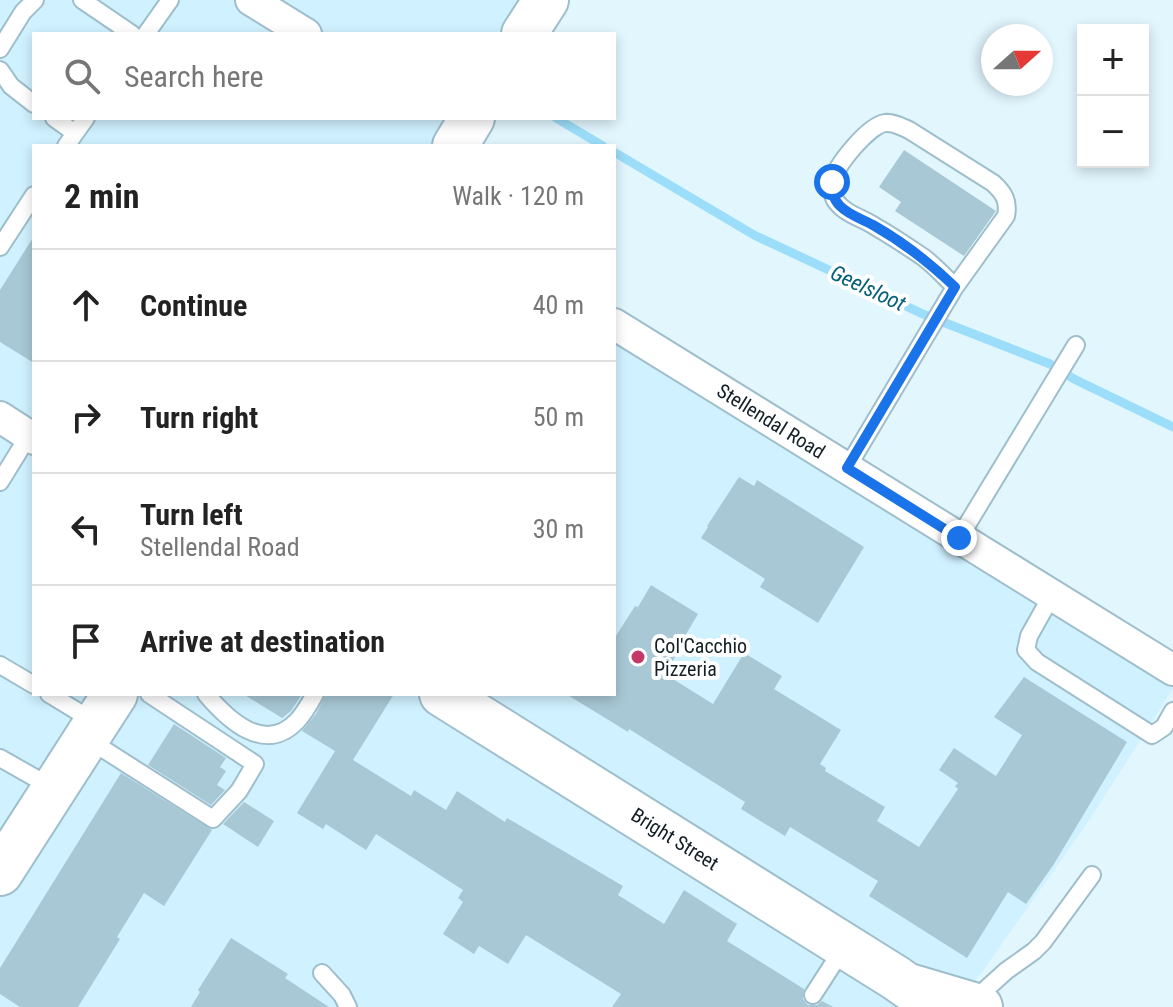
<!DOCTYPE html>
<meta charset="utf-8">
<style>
:root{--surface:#fff;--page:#f6f6f6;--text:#222;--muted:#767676;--line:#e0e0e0}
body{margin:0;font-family:"Roboto Condensed",sans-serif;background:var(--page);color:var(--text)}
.controls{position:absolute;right:24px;top:24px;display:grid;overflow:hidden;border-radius:0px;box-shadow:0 4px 12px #0003}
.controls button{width:72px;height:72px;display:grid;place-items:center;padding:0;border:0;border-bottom:2px solid var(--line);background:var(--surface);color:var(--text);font:40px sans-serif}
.compass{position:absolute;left:981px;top:24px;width:72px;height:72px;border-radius:50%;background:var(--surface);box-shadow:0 4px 12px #0003;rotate:69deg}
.stop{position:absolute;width:24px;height:24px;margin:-18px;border:6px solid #1a73e8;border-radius:50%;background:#fff}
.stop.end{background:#1a73e8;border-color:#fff;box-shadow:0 2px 8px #0008}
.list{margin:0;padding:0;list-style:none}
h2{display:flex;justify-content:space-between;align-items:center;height:104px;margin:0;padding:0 32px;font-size:34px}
h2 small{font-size:26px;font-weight:400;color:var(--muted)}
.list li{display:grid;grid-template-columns:52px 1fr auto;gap:24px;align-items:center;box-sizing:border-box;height:112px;padding:0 32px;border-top:2px solid var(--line)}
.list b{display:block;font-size:30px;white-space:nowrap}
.list p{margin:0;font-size:26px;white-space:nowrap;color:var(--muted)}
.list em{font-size:26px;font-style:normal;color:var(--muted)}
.icon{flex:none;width:44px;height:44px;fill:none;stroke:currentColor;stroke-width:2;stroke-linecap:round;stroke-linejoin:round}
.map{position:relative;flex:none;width:1173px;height:1007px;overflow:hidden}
.search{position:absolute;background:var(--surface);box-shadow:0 4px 12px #0003;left:32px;top:32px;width:584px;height:88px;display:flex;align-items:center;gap:20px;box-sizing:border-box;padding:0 28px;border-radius:0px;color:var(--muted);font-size:30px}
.panel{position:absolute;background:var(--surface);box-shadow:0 4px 12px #0003;left:32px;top:144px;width:584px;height:552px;border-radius:0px}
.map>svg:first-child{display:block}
</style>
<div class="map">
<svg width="1173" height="1007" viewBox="0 0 1173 1007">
<rect width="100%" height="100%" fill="#e2f6fe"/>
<!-- built -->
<path fill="#d0f1ff" d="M 0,0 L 545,0 L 525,34 L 34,34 L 34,118 L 474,118 L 457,146 L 34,146 L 34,694 L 614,694 L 614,319 L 1173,669 L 1173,689 L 1086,825 L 960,1003 L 971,1007 L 0,1007 Z"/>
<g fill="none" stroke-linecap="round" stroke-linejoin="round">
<!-- stream -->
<path stroke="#9cdef9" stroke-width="9" d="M 556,118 L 603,146
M 614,152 L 754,235 L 925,315 L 1050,364 L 1074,379 L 1173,427"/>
</g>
<!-- building -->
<path fill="#a8c8d5" d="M 904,150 L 996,211 L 964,256 L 895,211 L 901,202 L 879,187 Z
M 34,236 L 34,363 L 0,342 L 0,290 Z
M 739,477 L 754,486 L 757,480 L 864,547 L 818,623 L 760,587 L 765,579 L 701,538 L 708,527 L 707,526 Z
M 651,585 L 698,614 L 679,646 L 681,647 L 665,674 L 713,704 L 744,653 L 782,676 L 774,689 L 841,730 L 820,764 L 826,768 L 825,771 L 885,807 L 877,821 L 919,847 L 958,789 L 955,786 L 958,783 L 939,770 L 954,748 L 996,776 L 1022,735 L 994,717 L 1024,677 L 1127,742 L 1054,864 L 1026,904 L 1008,892 L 967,958 L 869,896 L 878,881 L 790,827 L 785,836 L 762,822 L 741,809 L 745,802 L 629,729 L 628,732 L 566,694 L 614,694 L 614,639 L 635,606 L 638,607 Z
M 243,694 L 302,694 L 291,711 L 282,718 Z
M 326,694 L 394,694 L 353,760 L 411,796 L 414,790 L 446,810 L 457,791 L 505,822 L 507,818 L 623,886 L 618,895 L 664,924 L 684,890 L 737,924 L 727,941 L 804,989 L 803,999 L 808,1005 L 817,1005 L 822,1001 L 833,1007 L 612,1007 L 621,994 L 526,935 L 508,964 L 479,946 L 474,954 L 443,934 L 463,902 L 458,898 L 463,890 L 376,834 L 366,850 L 326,824 L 323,829 L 297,813 L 335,751 L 302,731 L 316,714 Z
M 174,724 L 226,758 L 220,767 L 226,771 L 217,785 L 225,790 L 211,805 L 148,765 Z
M 121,773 L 212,830 L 164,906 L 144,893 L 117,937 L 120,939 L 78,1007 L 20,1007 L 0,994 L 0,968 Z
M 244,802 L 274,821 L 258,847 L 223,824 Z
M 231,938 L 288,974 L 285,978 L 329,1007 L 191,1007 L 200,992 L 198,990 Z"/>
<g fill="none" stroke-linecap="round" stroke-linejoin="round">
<defs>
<path id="lane" d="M 82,0 L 132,34
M 146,34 L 170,0
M 0,49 L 23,12 L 35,0
M 0,70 L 11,86 L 34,104
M 54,118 L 75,133
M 66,146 L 86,118
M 0,247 L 34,195
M 847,468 L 955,287 L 1006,216 C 1009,201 1004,193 993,183 L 909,130 C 902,127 894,122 885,123 C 868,126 836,165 832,182 C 831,187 832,194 835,200 C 844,214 863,218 876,227 C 892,236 908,247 923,257 C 935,266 945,277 955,287
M 0,482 L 29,435
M 959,538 L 1076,345
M 1052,595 L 1029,636 L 1026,650 L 1037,662 L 1152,735 L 1164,727 L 1173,711
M 0,665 L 34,685
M 49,694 L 95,722
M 206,694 C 228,720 265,755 297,721 C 304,714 310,703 315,694
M 89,740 L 213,819 L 239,791 L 255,764 L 149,694
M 0,758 L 53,788
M 322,973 L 342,995 L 348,1007
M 813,995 L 844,947
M 974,1000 L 1006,971 L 1034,951 L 1043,942 L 1092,875"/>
<path id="street" d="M 251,0 L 306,34
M 614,324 L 1173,670
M 0,417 L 34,439"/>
<path id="secondary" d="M 524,34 L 546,0
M 455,146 L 472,118
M 442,694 L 896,978 L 937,1007
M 0,873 L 115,694
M 909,986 L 980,1007"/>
</defs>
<!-- lane casing -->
<use href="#lane" stroke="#9fbecc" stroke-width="20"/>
<!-- street casing -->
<use href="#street" stroke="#9fbecc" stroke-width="34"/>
<!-- secondary casing -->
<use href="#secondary" stroke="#9fbecc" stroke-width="48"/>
<!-- lane -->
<use href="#lane" stroke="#fff" stroke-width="16"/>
<!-- street -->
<use href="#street" stroke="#fff" stroke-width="30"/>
<!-- secondary -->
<use href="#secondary" stroke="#fff" stroke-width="44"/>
</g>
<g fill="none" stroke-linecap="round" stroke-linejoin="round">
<!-- route -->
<path stroke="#1a73e8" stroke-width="10" d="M 832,182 C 832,192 833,199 840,206 C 849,215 862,219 873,225 C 903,242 930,263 955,287 L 847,468 L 959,538"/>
</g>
<!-- markers -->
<circle fill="#c53969" stroke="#fff" stroke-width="3" cx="638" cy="657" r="8"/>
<g text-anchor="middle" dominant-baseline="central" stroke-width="8" stroke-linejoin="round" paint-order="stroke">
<!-- street labels -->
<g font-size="20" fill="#131f24" stroke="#fff">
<text transform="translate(771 421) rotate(32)">Stellendal Road</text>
<text transform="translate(675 839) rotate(32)">Bright Street</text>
</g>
<!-- poi labels -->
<g font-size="20" fill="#131f24" stroke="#fff" text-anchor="start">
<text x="654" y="646">Col'Cacchio<tspan x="654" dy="23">Pizzeria</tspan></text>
</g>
<!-- water labels -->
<g font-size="22" font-style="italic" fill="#035f7a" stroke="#fff">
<text transform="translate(868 288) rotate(25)">Geelsloot</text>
</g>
</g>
</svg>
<div class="controls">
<button>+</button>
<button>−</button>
</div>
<svg class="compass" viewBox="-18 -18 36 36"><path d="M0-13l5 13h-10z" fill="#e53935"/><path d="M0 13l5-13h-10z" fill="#767676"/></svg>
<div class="stop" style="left:832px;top:182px"></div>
<div class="stop end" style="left:959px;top:538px"></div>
<div class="search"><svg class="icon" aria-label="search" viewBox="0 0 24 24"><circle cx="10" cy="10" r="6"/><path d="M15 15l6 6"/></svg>Search here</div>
<section class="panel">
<h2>2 min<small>Walk · 120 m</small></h2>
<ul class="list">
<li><svg class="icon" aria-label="ahead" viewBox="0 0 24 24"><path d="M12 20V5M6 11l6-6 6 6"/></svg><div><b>Continue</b></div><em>40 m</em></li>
<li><svg class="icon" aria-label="right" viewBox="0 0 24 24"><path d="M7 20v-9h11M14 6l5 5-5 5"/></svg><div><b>Turn right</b></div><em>50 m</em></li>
<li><svg class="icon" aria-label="left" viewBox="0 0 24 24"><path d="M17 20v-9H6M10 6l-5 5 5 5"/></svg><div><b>Turn left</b><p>Stellendal Road</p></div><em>30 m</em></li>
<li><svg class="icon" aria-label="arrive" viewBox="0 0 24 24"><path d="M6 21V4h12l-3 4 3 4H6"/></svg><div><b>Arrive at destination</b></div></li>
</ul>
</section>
</div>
